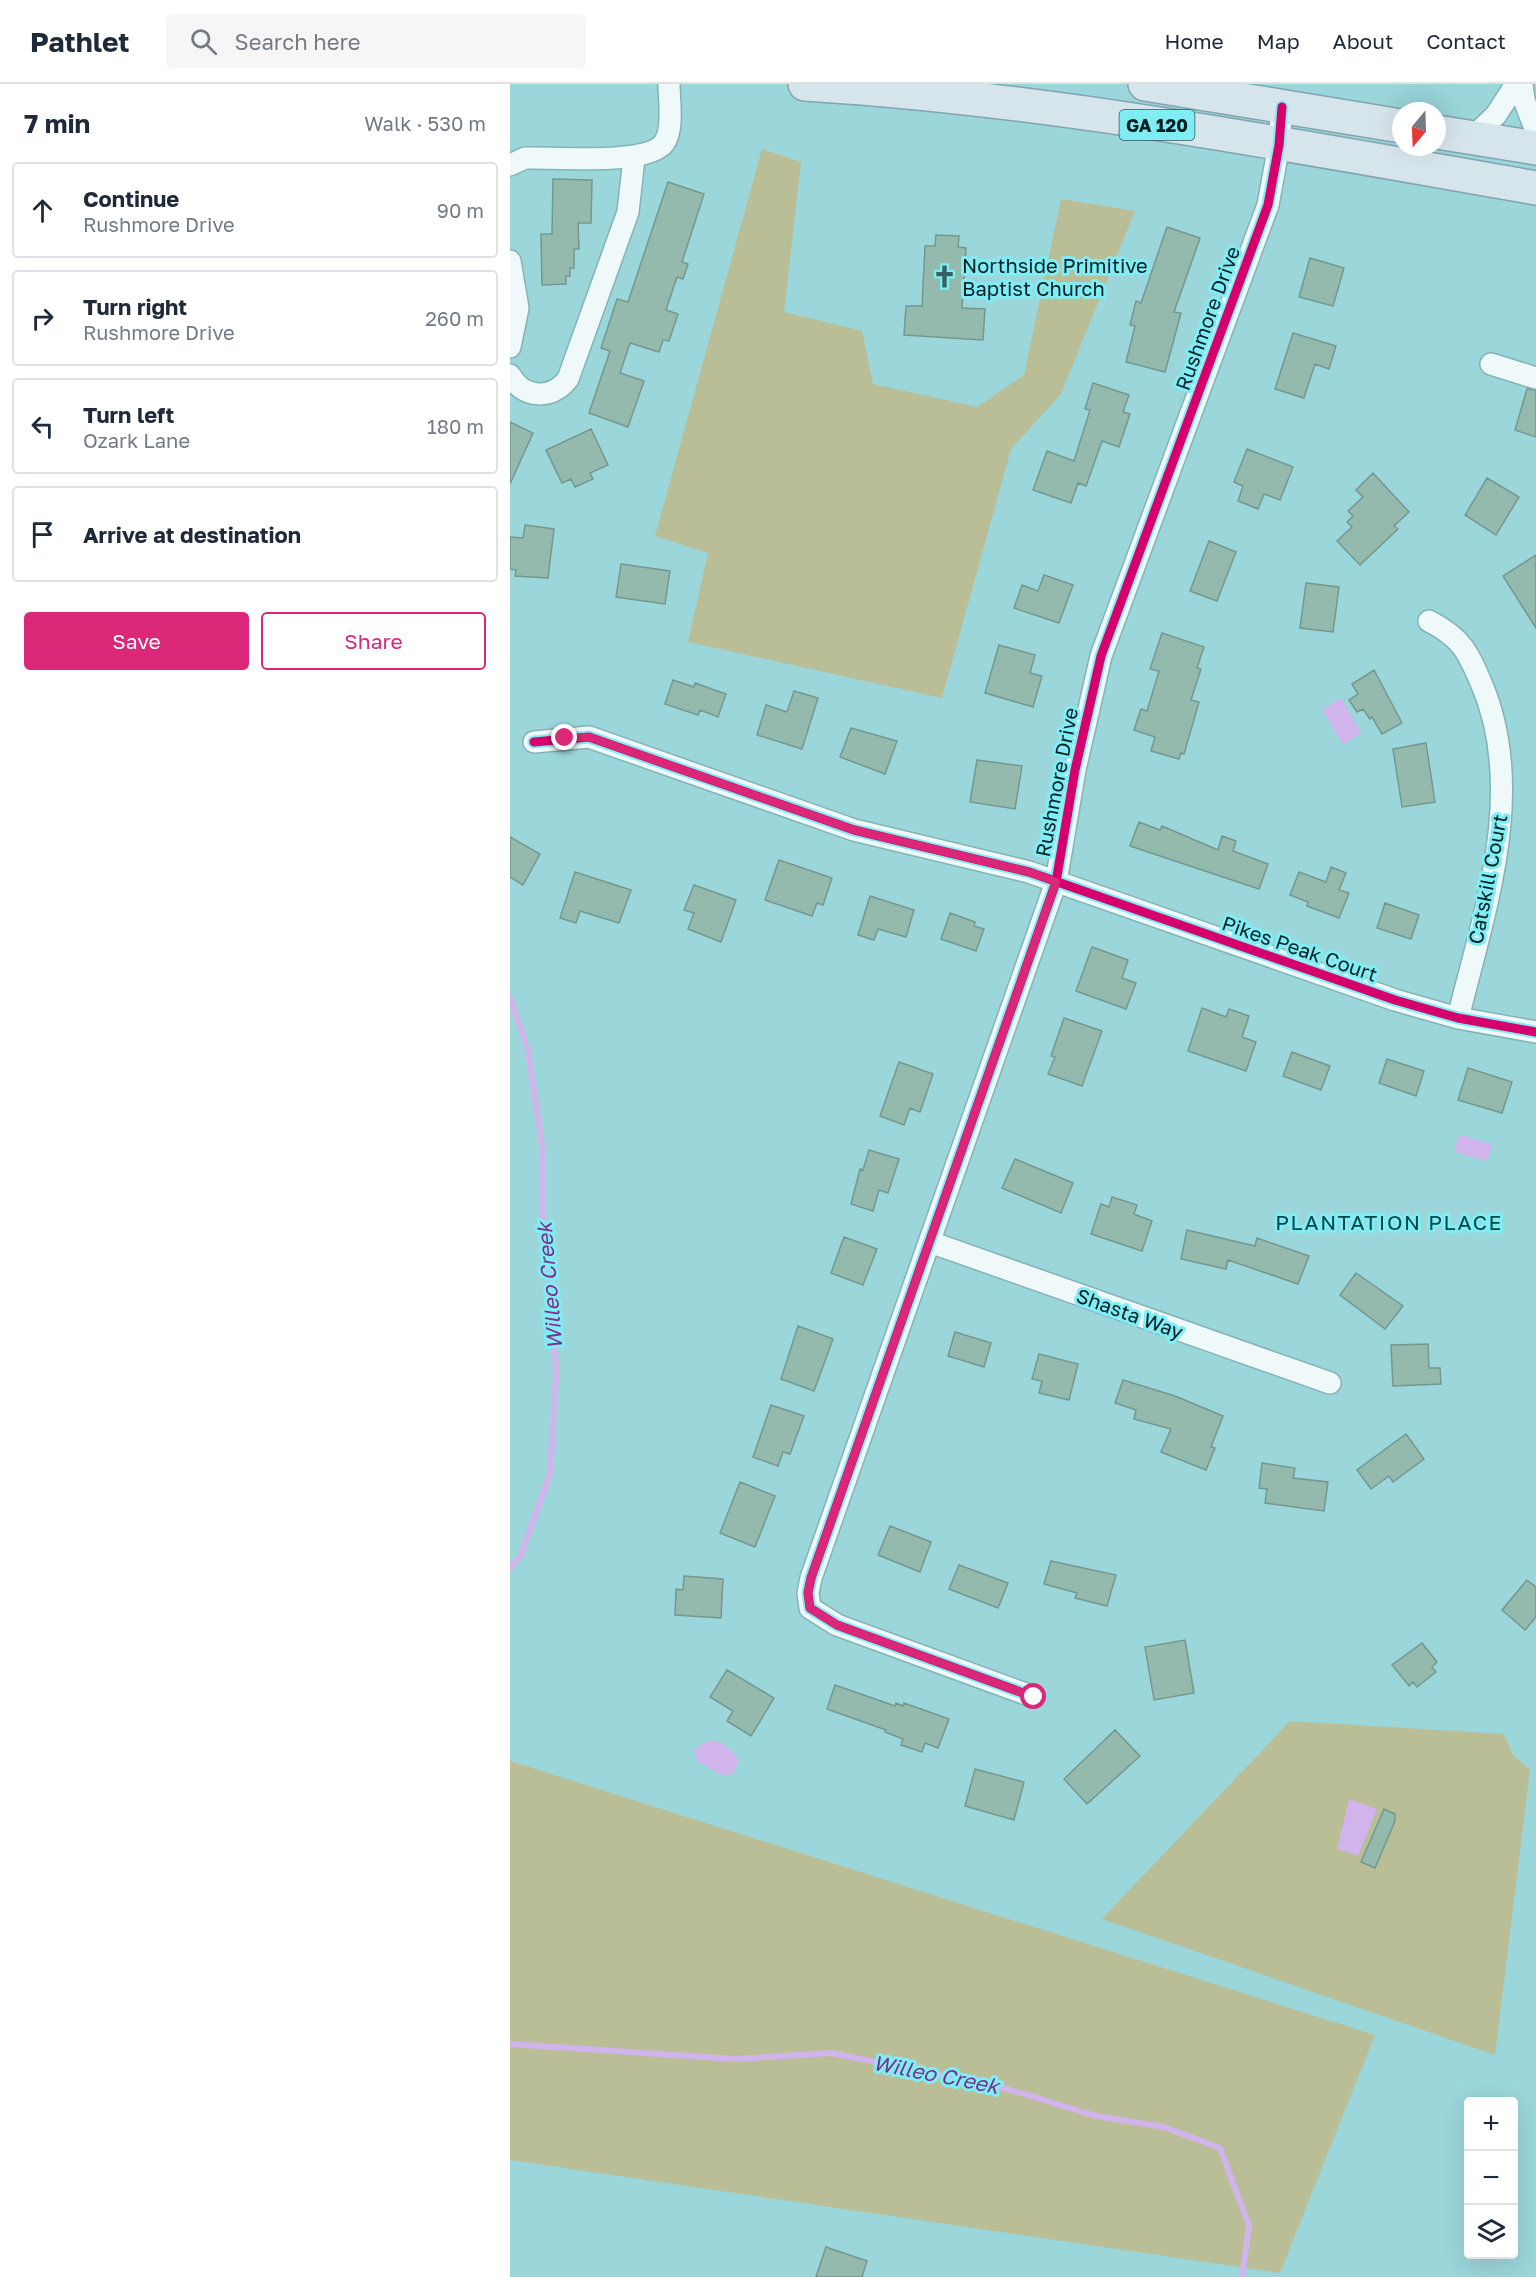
<!DOCTYPE html>
<meta charset="utf-8">
<style>
:root{--surface:#fff;--page:#f6f6f7;--text:#1f2937;--muted:#747a83;--line:#e0e1e3;--accent:#db2777}
body{margin:0;font-family:"Golos Text",sans-serif;background:var(--page);color:var(--text)}
.controls{position:absolute;right:18px;bottom:18px;display:grid;overflow:hidden;border-radius:6px;box-shadow:0 6px 24px #0002}
.controls button{width:54px;height:54px;display:grid;place-items:center;padding:0;border:0;border-bottom:2px solid var(--line);background:var(--surface);color:var(--text);font:30px sans-serif}
.compass{position:absolute;left:882px;top:18px;width:54px;height:54px;border-radius:50%;background:var(--surface);box-shadow:0 6px 24px #0002;rotate:199deg}
.stop{position:absolute;width:18px;height:18px;margin:-14px;border:4px solid #db2777;border-radius:50%;background:#fff}
.stop.end{background:#db2777;border-color:#fff;box-shadow:0 2px 6px #0008}
.list{margin:0;padding:0;list-style:none}
h2{display:flex;justify-content:space-between;align-items:center;height:78px;margin:0;padding:0 24px;font-size:26px}
h2 small{font-size:20px;font-weight:400;color:var(--muted)}
.list li{display:grid;grid-template-columns:39px 1fr auto;gap:18px;align-items:center;box-sizing:border-box;height:96px;margin:0 12px 12px;padding:0 12px;border:2px solid var(--line);border-radius:6px}
.list b{display:block;font-size:22px;white-space:nowrap}
.list p{margin:0;font-size:20px;white-space:nowrap;color:var(--muted)}
.list em{font-size:20px;font-style:normal;color:var(--muted)}
.actions{display:flex;gap:12px;padding:18px 24px}
.actions a{flex:1;padding:14px 0;border:2px solid var(--accent);border-radius:6px;text-align:center;font-size:21px;color:var(--accent)}
.actions .main{background:var(--accent);color:#fff}
.icon{flex:none;width:33px;height:33px;fill:none;stroke:currentColor;stroke-width:2;stroke-linecap:round;stroke-linejoin:round}
.map{position:relative;flex:none;width:1026px;height:2193px;overflow:hidden}
header{display:flex;align-items:center;gap:36px;box-sizing:border-box;height:84px;padding:0 30px;background:var(--surface);border-bottom:2px solid var(--line)}
header strong{font-size:28px}
nav{display:flex;gap:33px;margin-inline-start:auto;font-size:21px}
.search{width:420px;height:54px;background:var(--page);display:flex;align-items:center;gap:15px;box-sizing:border-box;padding:0 21px;border-radius:6px;color:var(--muted);font-size:22px}
main{display:flex}
aside{flex:1;background:var(--surface)}
.map>svg:first-child{display:block}
</style>
<header>
<strong>Pathlet</strong>
<div class="search"><svg class="icon" aria-label="search" viewBox="0 0 24 24"><circle cx="10" cy="10" r="6"/><path d="M15 15l6 6"/></svg>Search here</div>
<nav><a>Home</a><a>Map</a><a>About</a><a>Contact</a></nav>
</header>
<main>
<aside>
<h2>7 min<small>Walk · 530 m</small></h2>
<ul class="list">
<li><svg class="icon" aria-label="ahead" viewBox="0 0 24 24"><path d="M12 20V5M6 11l6-6 6 6"/></svg><div><b>Continue</b><p>Rushmore Drive</p></div><em>90 m</em></li>
<li><svg class="icon" aria-label="right" viewBox="0 0 24 24"><path d="M7 20v-9h11M14 6l5 5-5 5"/></svg><div><b>Turn right</b><p>Rushmore Drive</p></div><em>260 m</em></li>
<li><svg class="icon" aria-label="left" viewBox="0 0 24 24"><path d="M17 20v-9H6M10 6l-5 5 5 5"/></svg><div><b>Turn left</b><p>Ozark Lane</p></div><em>180 m</em></li>
<li><svg class="icon" aria-label="arrive" viewBox="0 0 24 24"><path d="M6 21V4h12l-3 4 3 4H6"/></svg><div><b>Arrive at destination</b></div></li>
</ul>
<div class="actions"><a class="main">Save</a><a>Share</a></div>
</aside>
<div class="map">
<svg width="1026" height="2193" viewBox="0 0 1026 2193">
<rect width="100%" height="100%" fill="#9bd6da"/>
<!-- green -->
<path fill="#b9be96" d="M 252,65 L 291,78 L 274,228 L 352,247 L 363,300 L 467,323 L 514,291 L 551,115 L 625,127 L 551,310 L 501,365 L 432,614 L 178,558 L 198,469 L 145,452 Z
M 780,1637 L 994,1650 L 1003,1671 L 1020,1686 L 985,1971 L 592,1835 Z
M 0,1677 L 865,1951 L 770,2189 L 0,2076 Z"/>
<!-- water -->
<path fill="#d1b4eb" d="M 831,614 L 851,649 L 833,660 L 812,626 Z
M 949,1051 L 982,1060 L 977,1077 L 944,1068 Z
M 204,1656 C 216,1661 222,1666 229,1677 L 224,1689 L 213,1692 L 187,1677 L 185,1665 L 195,1658 Z
M 839,1715 L 867,1725 L 848,1772 L 827,1765 Z"/>
<g fill="none" stroke-linecap="round" stroke-linejoin="round">
<!-- stream -->
<path stroke="#d1b4eb" stroke-width="6" d="M 0,914 L 18,966 L 33,1069 L 33,1152 L 43,1214 L 46,1293 L 40,1390 L 10,1473 L 0,1484
M 0,1960 L 225,1975 L 321,1969 L 494,2004 L 586,2032 L 654,2043 L 710,2064 L 739,2142 L 732,2193"/>
</g>
<!-- building -->
<path fill="#93baad" stroke="#749890" stroke-width="1.5" d="M 43,95 L 82,96 L 81,139 L 68,139 L 69,165 L 64,165 L 64,184 L 60,184 L 60,192 L 56,192 L 56,200 L 32,201 L 31,150 L 42,150 Z
M 158,98 L 194,110 L 172,178 L 178,180 L 173,195 L 167,193 L 156,226 L 168,230 L 159,257 L 153,256 L 149,268 L 120,259 L 110,289 L 134,297 L 118,343 L 79,329 L 100,267 L 91,264 L 107,215 L 118,218 Z
M 657,143 L 690,154 L 664,228 L 671,229 L 655,288 L 616,278 L 625,242 L 620,241 L 626,217 L 631,219 Z
M 426,151 L 449,152 L 448,163 L 456,164 L 452,224 L 475,225 L 473,256 L 394,251 L 396,222 L 412,222 L 415,162 L 425,162 Z
M 800,174 L 834,184 L 823,222 L 789,213 Z
M 783,249 L 826,262 L 819,285 L 805,280 L 794,314 L 765,305 Z
M 583,299 L 619,311 L 613,328 L 620,330 L 609,363 L 592,357 L 576,402 L 568,399 L 561,419 L 523,406 L 537,367 L 564,377 L 580,326 L 575,325 Z
M 1017,305 L 1026,306 L 1026,353 L 1005,346 Z
M 0,338 L 23,349 L 0,400 Z
M 81,345 L 98,381 L 80,389 L 83,395 L 65,403 L 61,395 L 52,399 L 36,366 Z
M 737,365 L 783,383 L 770,416 L 754,410 L 748,425 L 728,417 L 733,402 L 724,398 Z
M 863,389 L 899,428 L 884,442 L 888,445 L 850,481 L 827,457 L 842,443 L 837,438 L 843,432 L 838,427 L 853,413 L 846,406 Z
M 977,394 L 1009,413 L 986,451 L 955,431 Z
M 15,441 L 44,445 L 38,494 L 5,492 L 6,486 L 0,485 L 0,453 L 13,454 Z
M 699,457 L 726,468 L 707,517 L 680,507 Z
M 1026,471 L 1026,544 L 993,492 Z
M 111,480 L 160,487 L 155,520 L 106,513 Z
M 534,491 L 563,501 L 549,539 L 504,524 L 512,501 L 528,507 Z
M 796,499 L 829,503 L 823,548 L 790,544 Z
M 652,549 L 694,563 L 687,584 L 691,585 L 681,616 L 689,618 L 674,670 L 671,669 L 669,675 L 641,667 L 645,653 L 624,646 L 631,625 L 637,627 L 649,587 L 640,585 Z
M 489,561 L 525,571 L 520,589 L 532,592 L 523,623 L 475,609 Z
M 864,586 L 892,639 L 872,650 L 862,633 L 860,635 L 853,625 L 847,628 L 839,616 L 848,610 L 842,600 Z
M 163,596 L 184,603 L 185,599 L 216,610 L 208,633 L 190,626 L 188,631 L 155,620 Z
M 284,607 L 308,614 L 292,665 L 247,651 L 256,621 L 277,628 Z
M 341,644 L 387,657 L 375,690 L 330,673 Z
M 916,659 L 925,718 L 892,723 L 883,665 Z
M 467,676 L 512,682 L 505,725 L 460,718 Z
M 629,738 L 650,746 L 652,742 L 708,766 L 712,752 L 726,757 L 723,767 L 758,780 L 749,805 L 620,762 Z
M 0,753 L 30,770 L 13,801 L 0,793 Z
M 269,776 L 322,794 L 313,821 L 307,819 L 302,832 L 255,816 Z
M 821,783 L 836,789 L 829,806 L 839,809 L 829,834 L 797,822 L 798,818 L 780,811 L 789,788 L 816,798 Z
M 65,788 L 121,806 L 109,839 L 70,827 L 66,839 L 50,834 Z
M 184,801 L 226,816 L 211,858 L 178,845 L 184,829 L 174,826 Z
M 360,812 L 404,826 L 396,853 L 368,845 L 364,856 L 348,851 Z
M 875,819 L 909,831 L 901,855 L 867,844 Z
M 440,829 L 465,838 L 464,842 L 474,845 L 466,867 L 431,855 Z
M 582,863 L 618,876 L 612,894 L 626,899 L 616,925 L 566,907 Z
M 692,924 L 716,933 L 719,925 L 739,932 L 732,953 L 746,958 L 736,987 L 678,967 Z
M 554,934 L 592,947 L 572,1002 L 538,990 L 545,973 L 541,972 Z
M 782,968 L 820,982 L 811,1006 L 773,992 Z
M 877,975 L 914,987 L 906,1012 L 869,999 Z
M 389,978 L 423,990 L 410,1028 L 400,1024 L 394,1041 L 370,1032 Z
M 958,984 L 1002,998 L 992,1029 L 948,1016 Z
M 359,1066 L 389,1075 L 378,1109 L 369,1106 L 363,1127 L 341,1120 L 350,1085 L 353,1086 Z
M 505,1075 L 563,1099 L 551,1129 L 492,1104 Z
M 602,1113 L 627,1121 L 624,1130 L 642,1137 L 632,1167 L 581,1150 L 591,1120 L 599,1123 Z
M 677,1146 L 745,1162 L 747,1154 L 799,1172 L 788,1200 L 718,1176 L 716,1185 L 671,1175 Z
M 334,1153 L 367,1165 L 353,1201 L 321,1189 Z
M 846,1189 L 893,1222 L 875,1245 L 830,1211 Z
M 288,1242 L 323,1255 L 304,1307 L 271,1295 Z
M 445,1248 L 481,1259 L 474,1283 L 438,1272 Z
M 918,1260 L 919,1284 L 930,1284 L 931,1300 L 883,1302 L 881,1261 Z
M 529,1270 L 568,1280 L 559,1316 L 529,1309 L 532,1297 L 522,1295 Z
M 613,1296 L 665,1312 L 713,1332 L 701,1363 L 705,1364 L 696,1386 L 651,1368 L 661,1345 L 624,1335 L 626,1326 L 605,1319 Z
M 261,1321 L 294,1332 L 280,1370 L 273,1368 L 268,1382 L 243,1373 Z
M 896,1350 L 914,1375 L 883,1398 L 879,1392 L 861,1405 L 847,1386 Z
M 752,1379 L 785,1384 L 783,1394 L 818,1398 L 814,1427 L 755,1419 L 757,1405 L 749,1404 Z
M 230,1398 L 265,1412 L 245,1463 L 210,1449 Z
M 380,1442 L 421,1458 L 410,1488 L 368,1471 Z
M 541,1477 L 606,1491 L 597,1522 L 565,1514 L 567,1509 L 534,1500 Z
M 449,1481 L 498,1499 L 488,1524 L 439,1505 Z
M 174,1492 L 213,1495 L 211,1534 L 165,1531 L 166,1505 L 173,1506 Z
M 1017,1496 L 1026,1503 L 1026,1533 L 1015,1546 L 992,1526 Z
M 675,1556 L 684,1609 L 644,1616 L 635,1563 Z
M 912,1559 L 927,1578 L 922,1583 L 926,1588 L 907,1603 L 903,1598 L 899,1602 L 882,1581 Z
M 217,1586 L 264,1614 L 241,1652 L 217,1637 L 223,1627 L 200,1613 Z
M 325,1601 L 385,1622 L 386,1619 L 393,1622 L 394,1619 L 439,1635 L 428,1664 L 415,1659 L 412,1668 L 391,1661 L 393,1655 L 375,1648 L 376,1646 L 317,1625 Z
M 605,1646 L 630,1672 L 577,1720 L 554,1695 Z
M 465,1685 L 514,1698 L 504,1736 L 455,1722 Z
M 874,1725 L 885,1730 L 885,1737 L 865,1784 L 851,1778 Z
M 316,2163 L 357,2177 L 352,2193 L 306,2193 Z"/>
<g fill="none" stroke-linecap="round" stroke-linejoin="round">
<defs>
<path id="minor" d="M 1012,0 L 1014,16 L 1026,47
M 962,54 L 986,31 L 1006,0
M 0,81 L 15,74 C 45,73 137,82 154,59 C 164,46 159,16 159,0
M 0,177 L 8,224 L 0,263
M 981,280 L 1026,294
M 0,291 C 13,315 42,316 58,295 L 118,128 L 124,74
M 919,537 C 952,554 958,568 972,601 C 1017,708 974,828 948,934
M 24,658 L 79,653 L 344,746 L 519,788 L 885,916 L 948,934 L 1026,948
M 420,1158 L 820,1299
M 524,1613 L 327,1541 L 300,1524 L 298,1509 L 301,1494 L 546,798 L 565,686 L 591,572 L 758,121 L 769,61 L 772,23"/>
<path id="trunk" d="M 295,0 C 541,15 784,62 1026,104
M 635,0 L 891,42
M 927,48 L 1026,64"/>
</defs>
<!-- minor casing -->
<use href="#minor" stroke="#84b3b6" stroke-width="24"/>
<!-- trunk casing -->
<use href="#trunk" stroke="#82a4b0" stroke-width="36"/>
<!-- minor -->
<use href="#minor" stroke="#f0f9f9" stroke-width="21"/>
<!-- trunk -->
<use href="#trunk" stroke="#d6e4ec" stroke-width="33"/>
<defs>
<path id="cycleway" d="M 24,658 L 79,653 L 344,746 L 519,788 L 885,916 L 948,934 L 1026,948
M 524,1613 L 327,1541 L 300,1524 L 298,1509 L 301,1494 L 546,798 L 565,686 L 591,572 L 758,121 L 769,61 L 772,23"/>
</defs>
<!-- cycleway casing -->
<use href="#cycleway" stroke="#80edf5" stroke-width="13"/>
<!-- cycleway -->
<use href="#cycleway" stroke="#d6006c" stroke-width="9"/>
</g>
<g fill="none" stroke-linecap="round" stroke-linejoin="round">
<!-- route -->
<path stroke="#db2777" stroke-width="8" d="M 55,654 L 79,653 L 344,746 L 519,788 L 546,798 L 301,1494 L 298,1509 L 300,1524 L 327,1541 L 524,1613"/>
</g>
<!-- icons -->
<defs>
<symbol id="church-bare" viewBox="-9 -9 18 18"><path d="M-1.2-6h2.4v3.5h3.3v2.4h-3.3V6h-2.4V-.1h-3.3v-2.4h3.3Z" fill="#366063" stroke="#80edf5" stroke-width="2.5" paint-order="stroke"/></symbol>
</defs>
<g fill-rule="evenodd">
<use href="#church-bare" x="418" y="176" width="33" height="33"/>
</g>
<g text-anchor="middle" dominant-baseline="central" stroke-width="6" stroke-linejoin="round" paint-order="stroke">
<!-- shield labels -->
<rect fill="#80edf5" stroke="#265e62" stroke-width="1.5" x="609.5" y="26" width="75" height="30" rx="4.5"/>
<g font-size="18" font-weight="bold" fill="#002023">
<text x="647" y="41">GA 120</text>
</g>
<!-- poi labels -->
<g font-size="20" fill="#002023" stroke="#80edf5" text-anchor="start">
<text x="452" y="181">Northside Primitive<tspan x="452" dy="23">Baptist Church</tspan></text>
</g>
<!-- street labels -->
<g font-size="20" fill="#002023" stroke="#80edf5">
<text transform="translate(697 234) rotate(-70)">Rushmore Drive</text>
<text transform="translate(546 698) rotate(-79)">Rushmore Drive</text>
<text transform="translate(977 795) rotate(-79)">Catskill Court</text>
<text transform="translate(790 864) rotate(19)">Pikes Peak Court</text>
<text transform="translate(620 1229) rotate(20)">Shasta Way</text>
</g>
<!-- neighbourhood labels -->
<g font-size="21" letter-spacing="1.5" fill="#01464a" stroke="#80edf5">
<text x="879" y="1138">PLANTATION PLACE</text>
</g>
<!-- water labels -->
<g font-size="21" font-style="italic" fill="#7d318a" stroke="#80edf5">
<text transform="translate(39 1202) rotate(-95)">Willeo Creek</text>
<text transform="translate(426 1990) rotate(11)">Willeo Creek</text>
</g>
</g>
</svg>
<div class="controls">
<button>+</button>
<button>−</button>
<button><svg class="icon" aria-label="layers" viewBox="0 0 24 24"><path d="M12 4l9 5-9 5-9-5zM3 14l9 5 9-5"/></svg></button>
</div>
<svg class="compass" viewBox="-18 -18 36 36"><path d="M0-13l5 13h-10z" fill="#e53935"/><path d="M0 13l5-13h-10z" fill="#747a83"/></svg>
<div class="stop" style="left:524px;top:1613px"></div>
<div class="stop end" style="left:55px;top:654px"></div>
</div>
</main>
